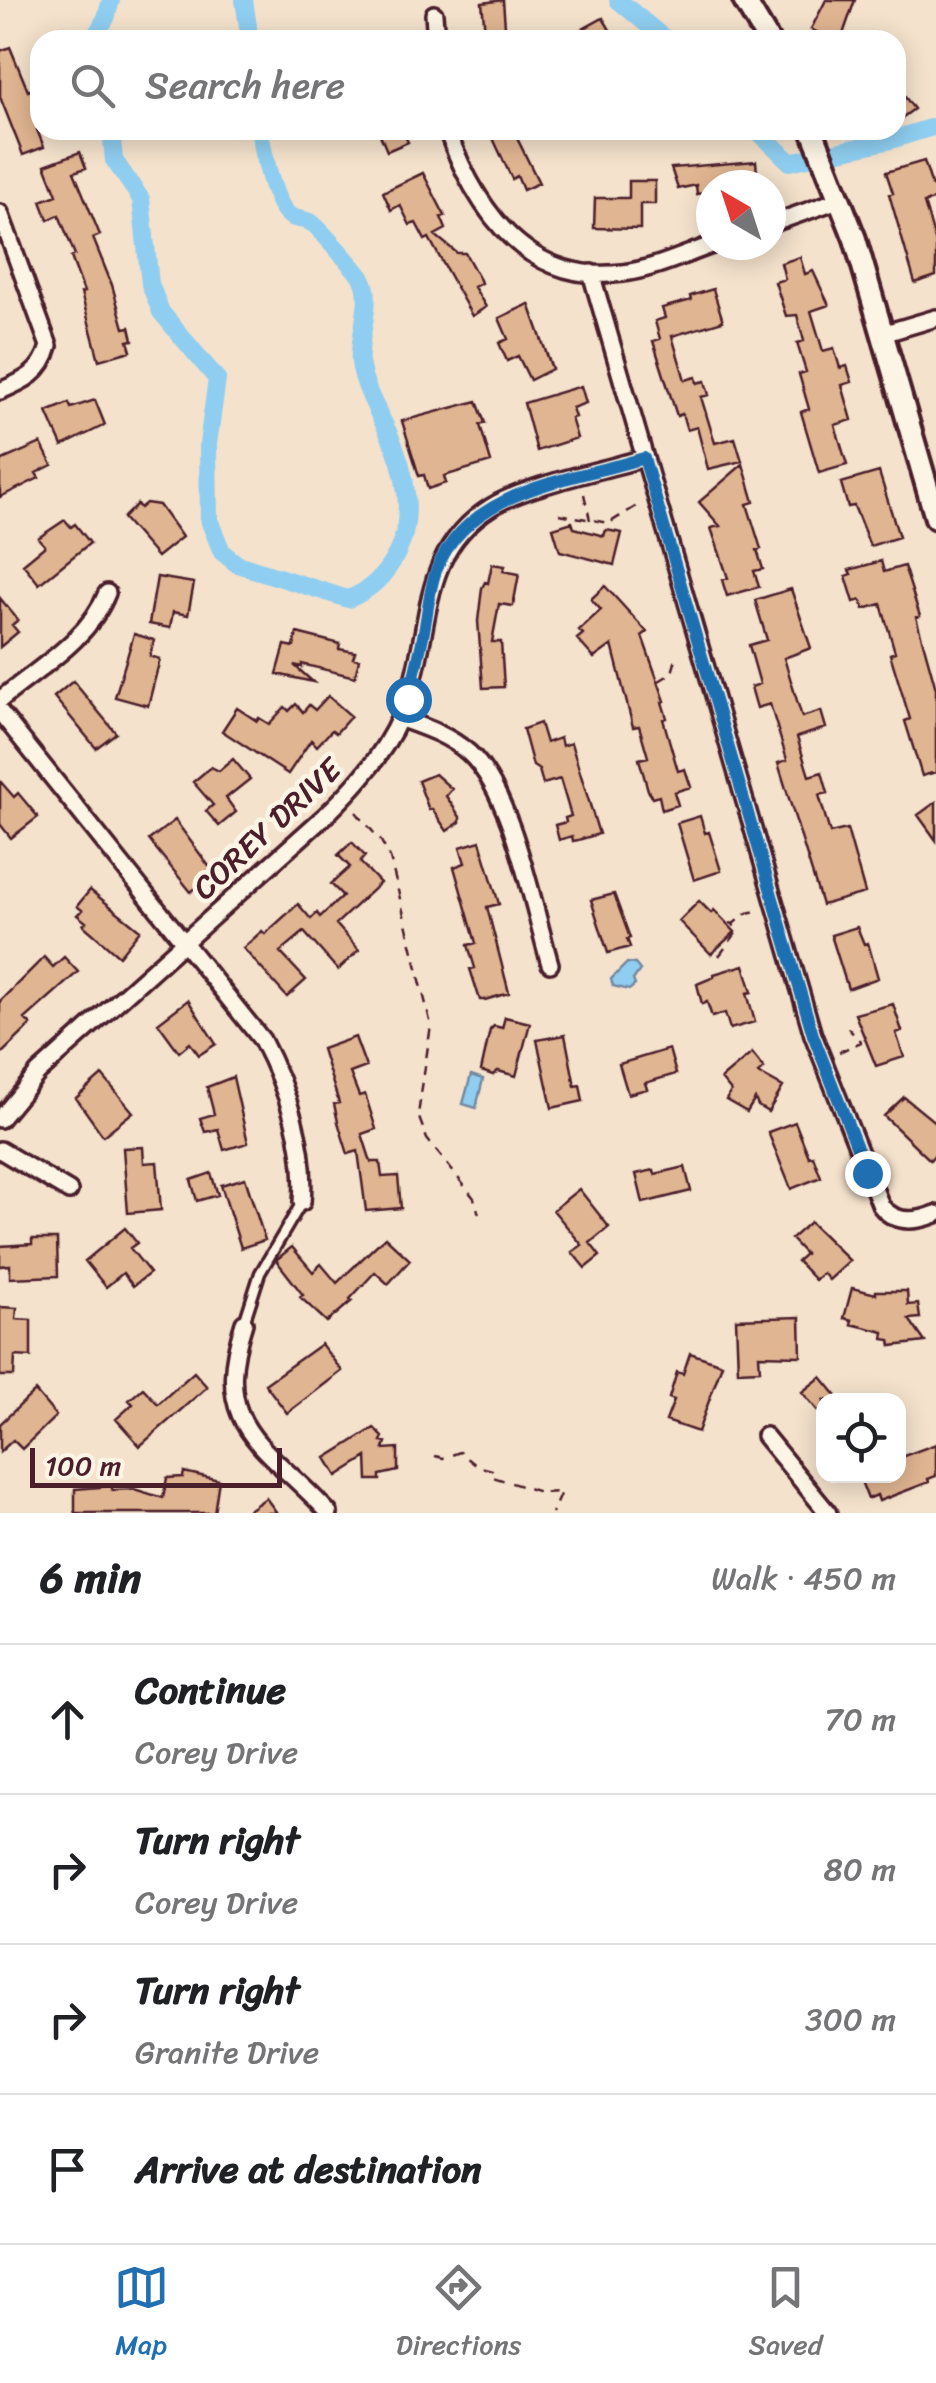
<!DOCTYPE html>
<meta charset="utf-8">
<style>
:root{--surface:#fff;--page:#f2f2f2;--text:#202124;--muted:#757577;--line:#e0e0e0;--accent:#1f6fb2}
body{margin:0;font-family:Sriracha,sans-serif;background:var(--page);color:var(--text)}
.controls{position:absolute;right:30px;bottom:30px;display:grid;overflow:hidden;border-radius:20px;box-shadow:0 5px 25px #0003}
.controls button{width:90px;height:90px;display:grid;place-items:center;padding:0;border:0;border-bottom:2px solid var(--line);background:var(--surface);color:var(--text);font:50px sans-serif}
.compass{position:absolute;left:696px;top:170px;width:90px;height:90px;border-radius:50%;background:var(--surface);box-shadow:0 5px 25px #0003;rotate:321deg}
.scale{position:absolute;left:30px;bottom:25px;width:252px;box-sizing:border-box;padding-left:10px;border:5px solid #4a1f2b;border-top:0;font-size:28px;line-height:35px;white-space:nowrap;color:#4a1f2b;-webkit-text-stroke:8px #fcf5e5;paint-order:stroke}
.stop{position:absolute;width:30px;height:30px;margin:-22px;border:8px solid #1f6fb2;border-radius:50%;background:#fff}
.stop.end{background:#1f6fb2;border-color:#fff;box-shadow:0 2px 10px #0008}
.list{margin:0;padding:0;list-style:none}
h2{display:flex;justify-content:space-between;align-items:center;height:130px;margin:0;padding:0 40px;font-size:42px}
h2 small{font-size:32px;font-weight:400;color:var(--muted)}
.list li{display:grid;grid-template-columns:65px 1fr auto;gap:30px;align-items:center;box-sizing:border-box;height:150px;padding:0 40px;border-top:2px solid var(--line)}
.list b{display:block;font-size:38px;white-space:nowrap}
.list p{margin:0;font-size:32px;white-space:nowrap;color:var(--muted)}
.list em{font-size:32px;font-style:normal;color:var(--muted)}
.icon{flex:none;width:55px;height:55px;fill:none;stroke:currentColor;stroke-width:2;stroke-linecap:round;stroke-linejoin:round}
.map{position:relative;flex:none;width:936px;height:1513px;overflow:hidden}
.search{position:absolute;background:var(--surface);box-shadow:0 5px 25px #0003;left:30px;right:30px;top:30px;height:110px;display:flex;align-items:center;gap:25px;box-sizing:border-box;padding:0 35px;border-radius:30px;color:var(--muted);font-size:38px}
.sheet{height:730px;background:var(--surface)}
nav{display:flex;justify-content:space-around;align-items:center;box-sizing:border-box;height:140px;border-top:2px solid var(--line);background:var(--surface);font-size:28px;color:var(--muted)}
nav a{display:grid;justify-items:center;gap:5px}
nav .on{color:var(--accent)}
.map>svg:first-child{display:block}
</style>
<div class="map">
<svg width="936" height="1513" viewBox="0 0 936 1513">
<rect width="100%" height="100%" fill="#f4e2cc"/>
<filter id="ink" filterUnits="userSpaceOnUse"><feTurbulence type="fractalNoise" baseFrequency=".01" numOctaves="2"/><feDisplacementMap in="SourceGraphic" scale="20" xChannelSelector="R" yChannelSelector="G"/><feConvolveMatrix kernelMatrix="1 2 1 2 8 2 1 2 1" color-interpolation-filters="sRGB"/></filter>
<g filter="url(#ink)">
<!-- water -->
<path fill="#8fcef0" stroke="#7388a1" stroke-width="2.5" d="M 627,963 L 635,964 L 640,970 L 633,980 L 635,985 L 629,990 L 613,986 L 611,979 Z
M 471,1075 L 483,1079 L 476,1108 L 463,1104 Z"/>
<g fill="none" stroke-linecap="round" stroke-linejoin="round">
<!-- canal -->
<path stroke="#8fcef0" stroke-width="18" d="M 244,0 L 250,40
M 618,0 L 666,40
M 93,40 L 106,18 L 111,0
M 111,130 L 114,160 L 141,199 L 150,284 L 161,312 L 217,379 L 208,444 L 209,520 L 222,552 L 237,564 L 348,599 C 370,591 386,575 397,553 C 415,518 406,469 389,434 C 378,411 365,390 360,363 C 357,339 374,300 363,280 C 361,275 316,225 312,223 C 306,219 296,220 290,216 C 272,203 264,151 259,130
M 757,130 L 790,162 L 891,140 L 936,126"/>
</g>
<!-- building -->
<path fill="#e0b591" stroke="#4a1f2b" stroke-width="2.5" d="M 503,0 L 506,40 L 486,40 L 482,3 Z
M 826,0 L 855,0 L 841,40 L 832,40 L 811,29 Z
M 603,18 L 616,40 L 587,40 L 581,30 Z
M 10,47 L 28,91 L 35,88 L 40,101 L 40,129 L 37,130 L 44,147 L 23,155 L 0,97 L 0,51 Z
M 896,85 L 914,109 L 896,122 Z
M 378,130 L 402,130 L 408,142 L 387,151 Z
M 501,130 L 513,130 L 539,183 L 523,190 L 517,176 L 512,179 L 491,134 Z
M 80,152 L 86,168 L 74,172 L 100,235 L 93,238 L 112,285 L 124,328 L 130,327 L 133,340 L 128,341 L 131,351 L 99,360 L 81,293 L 84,292 L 71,257 L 75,255 L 59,215 L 48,220 L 41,201 L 57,195 L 45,165 Z
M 756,161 L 758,185 L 711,185 L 711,192 L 697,194 L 696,185 L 678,189 L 671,168 Z
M 924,161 L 932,186 L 936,185 L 936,199 L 924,203 L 936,243 L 936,276 L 915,283 L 889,194 L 893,193 L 886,172 Z
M 423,173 L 445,216 L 441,217 L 446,229 L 435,235 L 457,253 L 465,253 L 480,280 L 481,283 L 474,287 L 486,307 L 472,316 L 429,238 L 425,240 L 416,223 L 410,225 L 400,205 L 391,210 L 383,192 Z
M 629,181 L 655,181 L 655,204 L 640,204 L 640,229 L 594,228 L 595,198 L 629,198 Z
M 800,257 L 805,274 L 813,271 L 829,305 L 811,311 L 823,351 L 834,348 L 840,368 L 847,366 L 852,382 L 842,385 L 852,420 L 835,425 L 847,465 L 819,473 L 801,412 L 809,409 L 799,374 L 806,372 L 797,343 L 804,341 L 797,315 L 786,316 L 775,282 L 785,279 L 781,263 Z
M 713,289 L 723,321 L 672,336 L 685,380 L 696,377 L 697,383 L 705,381 L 709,395 L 701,397 L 715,443 L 735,438 L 742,461 L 708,469 L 697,427 L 687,430 L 682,414 L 677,416 L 653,341 L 660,339 L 655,321 L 665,318 L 662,308 L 691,300 L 690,296 Z
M 529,304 L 552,369 L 530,380 L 518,356 L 507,361 L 499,343 L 508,339 L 499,318 Z
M 581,386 L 586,403 L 572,408 L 575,417 L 571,418 L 577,438 L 537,451 L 524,403 Z
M 95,400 L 105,425 L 62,446 L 47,412 L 69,403 L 71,408 Z
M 477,401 L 485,423 L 480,425 L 491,462 L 444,476 L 446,483 L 428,489 L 424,475 L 419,476 L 402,421 Z
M 41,443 L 52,465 L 36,473 L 39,478 L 0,497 L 0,461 Z
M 743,464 L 754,502 L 747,504 L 761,549 L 757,550 L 763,569 L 754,571 L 759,587 L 727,596 L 722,580 L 728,578 L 711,528 L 720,526 L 699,502 Z
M 879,472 L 899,537 L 870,546 L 854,506 L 848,507 L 841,483 Z
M 146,503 L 159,505 L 182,537 L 157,557 L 123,518 L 137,504 L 140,508 Z
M 65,520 L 71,527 L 75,524 L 90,543 L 39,584 L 23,564 L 45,546 L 38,538 Z
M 572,522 L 574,528 L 604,536 L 606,530 L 622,533 L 614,565 L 560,551 L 553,528 Z
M 881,561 L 884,572 L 904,566 L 920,616 L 916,617 L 936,689 L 936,772 L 922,776 L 905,721 L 910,719 L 890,654 L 895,652 L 881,604 L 864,609 L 861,600 L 854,602 L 846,576 L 851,574 L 849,570 Z
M 492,564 L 505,566 L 503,571 L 519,574 L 513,606 L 499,604 L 492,642 L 501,642 L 504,687 L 483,688 L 478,621 L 482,588 L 485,582 L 488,583 Z
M 157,577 L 194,583 L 188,615 L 173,612 L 170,628 L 149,624 Z
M 605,586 L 647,632 L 642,636 L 665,701 L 662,702 L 667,718 L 663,719 L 678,771 L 685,769 L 691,787 L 674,792 L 678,805 L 662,810 L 659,796 L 652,798 L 648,790 L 639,759 L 648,757 L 639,726 L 633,727 L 612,645 L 594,658 L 577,639 L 583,634 L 579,630 L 601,610 L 591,599 Z
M 791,589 L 811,648 L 784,658 L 802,717 L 821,711 L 826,728 L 797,737 L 809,776 L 822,772 L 828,793 L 819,795 L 830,833 L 847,829 L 865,893 L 822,905 L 778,763 L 787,760 L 770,704 L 757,708 L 751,687 L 760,684 L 749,645 L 767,640 L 755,600 Z
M 0,598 L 18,620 L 12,625 L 18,632 L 0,647 Z
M 297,633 L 340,644 L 339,649 L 355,652 L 353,658 L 359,659 L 355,677 L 302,664 L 302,667 L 294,665 L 313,682 L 277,674 L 285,645 L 294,647 Z
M 134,634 L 154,640 L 150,656 L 160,659 L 148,706 L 115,697 Z
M 73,681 L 116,733 L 96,748 L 54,697 Z
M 328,696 L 351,716 L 336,733 L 332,730 L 317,746 L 311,740 L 288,774 L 222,731 L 237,708 L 257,721 L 259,718 L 269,724 L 285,707 L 289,711 L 296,704 L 303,712 L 309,705 L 315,710 Z
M 540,723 L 546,743 L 560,738 L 562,746 L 571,743 L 599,834 L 578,840 L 573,841 L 572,836 L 559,840 L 555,825 L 566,822 L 565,818 L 571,816 L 560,779 L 543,784 L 539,770 L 533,766 L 523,729 Z
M 233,759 L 250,779 L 226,798 L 236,812 L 219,826 L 206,811 L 213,805 L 193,782 L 211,767 L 219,771 Z
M 435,774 L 452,789 L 446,796 L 460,817 L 460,822 L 447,831 L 432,809 L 429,810 L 418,781 Z
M 0,781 L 14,797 L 18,793 L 38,817 L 11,838 L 0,824 Z
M 936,802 L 936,840 L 918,815 Z
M 700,816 L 705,833 L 709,832 L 721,871 L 694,880 L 677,823 Z
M 175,820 L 214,873 L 191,892 L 149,840 Z
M 480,841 L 499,904 L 487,907 L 509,993 L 485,1000 L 480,1000 L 470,969 L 475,968 L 468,945 L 476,943 L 454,867 L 465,863 L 460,847 Z
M 352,842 L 365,856 L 360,862 L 380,883 L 336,924 L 359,950 L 338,970 L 304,932 L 280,952 L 306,980 L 287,997 L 243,948 L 262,931 L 265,934 L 298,904 L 311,919 L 317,913 L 320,917 L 343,896 L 331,884 L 350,867 L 338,855 Z
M 90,890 L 140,930 L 119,956 L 83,925 L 86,922 L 77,915 L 82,910 L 77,906 Z
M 614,894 L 630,938 L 627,939 L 630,947 L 608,953 L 591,900 Z
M 699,901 L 711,913 L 714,910 L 735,932 L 711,954 L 679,921 Z
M 857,927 L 864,944 L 868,943 L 878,978 L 848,989 L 831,935 Z
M 44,957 L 53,967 L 64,957 L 78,972 L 25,1019 L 31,1025 L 0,1055 L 0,1001 Z
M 744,965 L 752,992 L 747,993 L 755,1022 L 730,1029 L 725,1013 L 712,1017 L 707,1002 L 702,1004 L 697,984 L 714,977 L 714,974 Z
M 188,1000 L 216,1044 L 199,1055 L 190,1043 L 179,1052 L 158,1023 Z
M 893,1004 L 902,1031 L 896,1033 L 904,1057 L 876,1066 L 855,1014 Z
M 505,1017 L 530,1023 L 516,1076 L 498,1071 L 493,1075 L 481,1071 L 490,1030 L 494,1026 L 502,1028 Z
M 565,1035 L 575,1086 L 580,1085 L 583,1101 L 552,1108 L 537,1040 Z
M 355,1037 L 366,1067 L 350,1073 L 359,1096 L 365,1094 L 376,1129 L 362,1134 L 371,1162 L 380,1162 L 382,1177 L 398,1176 L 401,1208 L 366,1211 L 358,1151 L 348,1154 L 338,1122 L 334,1104 L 339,1103 L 322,1049 Z
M 669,1049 L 676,1074 L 645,1083 L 647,1089 L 628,1094 L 619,1064 Z
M 752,1053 L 764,1068 L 758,1073 L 783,1087 L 768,1112 L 758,1106 L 755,1099 L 747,1112 L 726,1100 L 731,1091 L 721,1079 Z
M 102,1075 L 133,1112 L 103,1136 L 76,1098 Z
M 233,1077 L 248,1143 L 224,1150 L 218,1129 L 205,1132 L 200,1118 L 214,1114 L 207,1087 Z
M 904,1097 L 936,1123 L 936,1153 L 930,1160 L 884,1116 Z
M 795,1122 L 809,1157 L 813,1156 L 821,1177 L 791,1189 L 768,1132 Z
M 143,1147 L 144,1163 L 157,1162 L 161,1210 L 128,1213 L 123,1148 Z
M 685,1167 L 691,1191 L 643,1203 L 636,1174 L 654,1170 L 655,1174 Z
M 211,1173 L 218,1195 L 197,1201 L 191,1180 Z
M 245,1178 L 265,1240 L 241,1248 L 221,1185 Z
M 579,1189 L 609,1227 L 590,1243 L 600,1256 L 585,1268 L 572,1252 L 582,1245 L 553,1210 Z
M 810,1222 L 850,1261 L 829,1280 L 823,1273 L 815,1280 L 797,1261 L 805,1254 L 791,1239 Z
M 125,1228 L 137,1243 L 130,1248 L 150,1273 L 133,1286 L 123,1273 L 106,1287 L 85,1261 Z
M 385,1237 L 410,1260 L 388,1284 L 375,1272 L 350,1299 L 352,1301 L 327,1322 L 300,1297 L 303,1295 L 276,1260 L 292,1247 L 313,1272 L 321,1264 L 337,1283 Z
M 32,1239 L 57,1239 L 58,1276 L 10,1278 L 10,1265 L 0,1266 L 0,1246 L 32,1244 Z
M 852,1288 L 876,1294 L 876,1291 L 907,1291 L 908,1305 L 918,1304 L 920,1318 L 909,1319 L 925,1342 L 891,1346 L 890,1340 L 883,1339 L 884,1332 L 851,1324 L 852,1320 L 844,1318 Z
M 0,1307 L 17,1308 L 16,1319 L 31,1320 L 31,1357 L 15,1356 L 14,1376 L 0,1376 Z
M 800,1317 L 801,1356 L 759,1355 L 760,1370 L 738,1371 L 736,1319 Z
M 321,1344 L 342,1371 L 287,1413 L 265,1384 Z
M 690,1353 L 722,1364 L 698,1432 L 666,1421 L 674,1400 L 669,1398 L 677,1372 L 683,1374 Z
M 194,1372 L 207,1387 L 140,1446 L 116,1419 L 133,1404 L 129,1400 L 143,1388 L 158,1404 Z
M 821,1377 L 840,1400 L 824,1400 L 824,1418 L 802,1392 Z
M 35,1391 L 56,1416 L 22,1449 L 13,1440 L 0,1452 L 0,1424 Z
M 374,1428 L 383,1437 L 381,1441 L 386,1442 L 384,1449 L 398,1448 L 398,1471 L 380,1475 L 380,1480 L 368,1480 L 367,1457 L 337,1476 L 326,1458 Z
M 936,1444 L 936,1476 L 928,1479 L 929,1482 L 879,1501 L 877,1495 L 868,1499 L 859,1476 L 898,1476 L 898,1458 Z
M 184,1472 L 219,1480 L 214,1513 L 75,1513 L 75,1489 L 112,1486 L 112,1490 L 134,1489 L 163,1498 L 167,1478 L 183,1477 Z
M 266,1498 L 277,1513 L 244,1513 Z"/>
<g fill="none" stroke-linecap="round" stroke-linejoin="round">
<defs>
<path id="service" d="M 244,1323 L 260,1273 L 302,1202"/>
<path id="minor" d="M 434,14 L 436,40
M 447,130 C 476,210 527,285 623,273 C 654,269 683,255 712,245
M 0,213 L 49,346 C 42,373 24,381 0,391
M 771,224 L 841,199
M 591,273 L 813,1035 L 881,1206 C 895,1224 916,1222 936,1214
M 882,334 L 936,318
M 0,700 C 37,669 89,640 107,593
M 0,712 L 262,1040 C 287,1088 307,1147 302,1202
M 399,718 C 424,727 449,735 469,753 C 512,792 533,906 550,964
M 0,1119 L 38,1073 L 326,815 C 362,780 392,745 408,697 C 433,625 418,553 491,507 C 527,485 601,471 644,458
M 0,1150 L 69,1191
M 244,1323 C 209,1430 267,1445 329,1513
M 765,1436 L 828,1513"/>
<path id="tertiary" d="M 744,0 L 768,40
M 812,130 L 855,239 L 936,518"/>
</defs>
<!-- service casing -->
<use href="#service" stroke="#4a1f2b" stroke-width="15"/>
<!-- minor casing -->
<use href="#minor" stroke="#4a1f2b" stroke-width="22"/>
<!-- tertiary casing -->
<use href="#tertiary" stroke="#4a1f2b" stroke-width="28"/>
<!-- path -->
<path stroke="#4a1f2b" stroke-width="2.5" stroke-dasharray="10 8" stroke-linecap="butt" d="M 584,494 L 590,520
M 559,514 L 609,523 L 640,504
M 659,681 L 672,673 L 677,655
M 356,812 L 381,841 L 390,858 L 431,1025 L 418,1115 L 427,1139 L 474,1198 L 479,1214
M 730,923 L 733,924 L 747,913 L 760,910
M 719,956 L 737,932 L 733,924
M 839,1052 L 861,1042 L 848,1028
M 435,1456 L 443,1458 L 460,1452 L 477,1466 L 492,1470 L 493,1477 L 543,1493 L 561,1492 L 552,1513"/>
<!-- service -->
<use href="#service" stroke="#fcf5e5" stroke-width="8"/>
<!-- minor -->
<use href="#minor" stroke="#fcf5e5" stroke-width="15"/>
<!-- tertiary -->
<use href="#tertiary" stroke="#fcf5e5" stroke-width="20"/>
</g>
</g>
<g fill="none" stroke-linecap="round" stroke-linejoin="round" filter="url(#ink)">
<!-- route -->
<path stroke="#1f6fb2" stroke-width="12" d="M 408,699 C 414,676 420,654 424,631 C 428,611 429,590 436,571 C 467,489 572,480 644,458 L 813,1035 L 867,1173"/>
</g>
<g text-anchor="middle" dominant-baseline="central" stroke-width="9" stroke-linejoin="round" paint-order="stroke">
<!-- street labels -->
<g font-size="32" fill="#4a1f2b" stroke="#fcf5e5">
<text transform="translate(267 829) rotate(-43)">COREY DRIVE</text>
</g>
</g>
</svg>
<div class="controls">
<button><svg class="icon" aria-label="locate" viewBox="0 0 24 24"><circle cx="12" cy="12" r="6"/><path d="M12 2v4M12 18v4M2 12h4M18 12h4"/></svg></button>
</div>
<svg class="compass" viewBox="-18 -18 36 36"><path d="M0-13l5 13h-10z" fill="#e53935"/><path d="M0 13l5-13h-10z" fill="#757577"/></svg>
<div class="scale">100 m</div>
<div class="stop" style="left:408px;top:699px"></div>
<div class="stop end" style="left:867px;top:1173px"></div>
<div class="search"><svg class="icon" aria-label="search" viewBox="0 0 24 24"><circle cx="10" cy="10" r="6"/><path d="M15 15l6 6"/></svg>Search here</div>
</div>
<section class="sheet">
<h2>6 min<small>Walk · 450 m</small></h2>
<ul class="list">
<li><svg class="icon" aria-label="ahead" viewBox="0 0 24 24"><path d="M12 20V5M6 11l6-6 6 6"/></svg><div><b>Continue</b><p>Corey Drive</p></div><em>70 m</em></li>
<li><svg class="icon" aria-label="right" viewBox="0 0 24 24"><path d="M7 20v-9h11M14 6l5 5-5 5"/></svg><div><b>Turn right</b><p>Corey Drive</p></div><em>80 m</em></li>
<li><svg class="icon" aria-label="right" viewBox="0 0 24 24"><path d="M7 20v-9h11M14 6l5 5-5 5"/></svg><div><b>Turn right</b><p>Granite Drive</p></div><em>300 m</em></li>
<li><svg class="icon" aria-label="arrive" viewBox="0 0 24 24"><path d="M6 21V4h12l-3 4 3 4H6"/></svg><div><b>Arrive at destination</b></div></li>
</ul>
</section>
<nav>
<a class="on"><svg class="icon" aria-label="map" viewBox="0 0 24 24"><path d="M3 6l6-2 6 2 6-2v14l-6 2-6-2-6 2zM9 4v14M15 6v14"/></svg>Map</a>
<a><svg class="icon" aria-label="directions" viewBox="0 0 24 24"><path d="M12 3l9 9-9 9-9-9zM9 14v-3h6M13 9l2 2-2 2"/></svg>Directions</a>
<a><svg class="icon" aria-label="saved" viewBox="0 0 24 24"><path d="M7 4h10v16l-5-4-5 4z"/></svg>Saved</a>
</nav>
